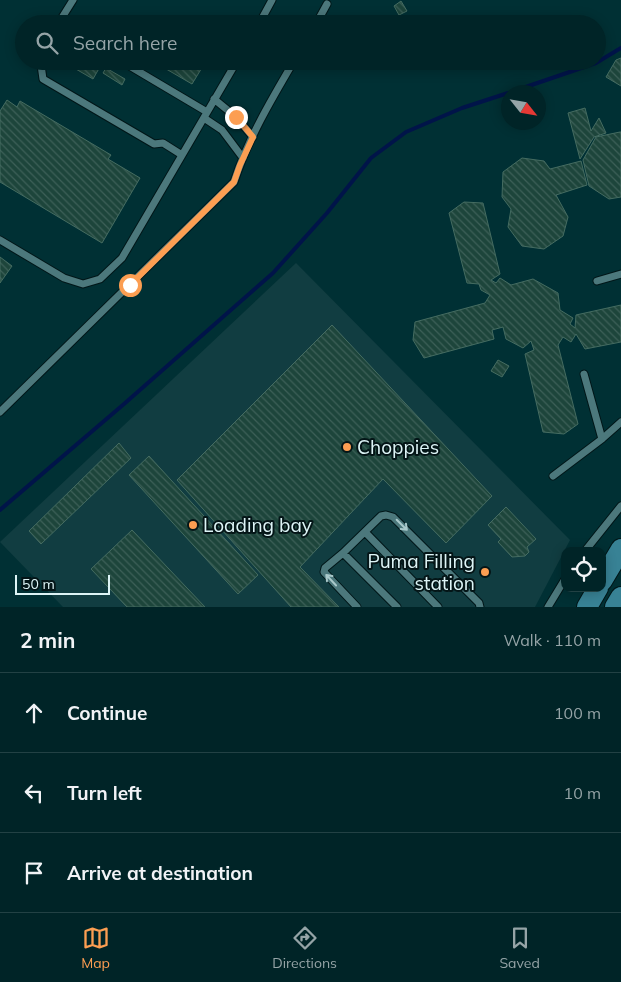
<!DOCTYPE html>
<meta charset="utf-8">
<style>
:root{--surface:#002427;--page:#0a2c2f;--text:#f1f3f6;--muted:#95a4a7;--line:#224144;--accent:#fc9e52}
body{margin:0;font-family:Mulish,sans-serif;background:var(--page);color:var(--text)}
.controls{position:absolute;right:15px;bottom:15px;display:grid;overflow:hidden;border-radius:10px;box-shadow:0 2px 12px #0003}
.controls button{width:45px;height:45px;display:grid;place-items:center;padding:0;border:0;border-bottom:1px solid var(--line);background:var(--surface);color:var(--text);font:25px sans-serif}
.compass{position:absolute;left:501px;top:85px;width:45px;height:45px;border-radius:50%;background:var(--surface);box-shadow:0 2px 12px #0003;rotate:121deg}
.scale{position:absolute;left:15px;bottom:12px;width:95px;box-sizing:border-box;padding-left:5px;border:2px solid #ddf4f6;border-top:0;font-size:14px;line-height:18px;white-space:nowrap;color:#ddf4f6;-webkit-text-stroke:4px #041517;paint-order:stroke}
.stop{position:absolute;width:15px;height:15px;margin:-11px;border:4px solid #fc9e52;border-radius:50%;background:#fff}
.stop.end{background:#fc9e52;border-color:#fff;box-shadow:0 1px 5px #0008}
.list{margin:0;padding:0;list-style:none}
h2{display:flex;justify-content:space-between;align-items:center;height:65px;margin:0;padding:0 20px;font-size:21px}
h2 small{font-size:16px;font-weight:400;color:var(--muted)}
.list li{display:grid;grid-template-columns:32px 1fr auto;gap:15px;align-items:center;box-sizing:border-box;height:80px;padding:0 20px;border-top:1px solid var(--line)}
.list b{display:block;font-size:19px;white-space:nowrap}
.list em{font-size:16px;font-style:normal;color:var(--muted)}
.icon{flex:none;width:28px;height:28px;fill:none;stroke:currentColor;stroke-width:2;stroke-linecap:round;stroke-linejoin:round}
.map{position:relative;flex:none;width:621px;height:607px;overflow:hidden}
.search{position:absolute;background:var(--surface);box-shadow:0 2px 12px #0003;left:15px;right:15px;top:15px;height:55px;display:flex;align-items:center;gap:12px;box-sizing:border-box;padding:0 18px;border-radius:28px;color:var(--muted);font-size:19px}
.sheet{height:305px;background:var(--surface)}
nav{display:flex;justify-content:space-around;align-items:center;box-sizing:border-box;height:70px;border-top:1px solid var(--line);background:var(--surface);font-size:14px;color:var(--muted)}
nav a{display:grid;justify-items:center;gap:2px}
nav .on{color:var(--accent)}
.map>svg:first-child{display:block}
</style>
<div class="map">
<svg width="621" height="607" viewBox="0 0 621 607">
<defs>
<pattern id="building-back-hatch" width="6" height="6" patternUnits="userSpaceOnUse" patternTransform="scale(1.25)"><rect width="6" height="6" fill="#1d453b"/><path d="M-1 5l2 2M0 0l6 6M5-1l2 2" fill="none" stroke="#3d6058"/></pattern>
</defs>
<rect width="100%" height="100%" fill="#003034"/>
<!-- built -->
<path fill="#113d41" d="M 296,263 L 570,540 L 535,607 L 63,607 L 0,542 Z"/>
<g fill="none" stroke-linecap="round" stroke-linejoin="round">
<!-- stream -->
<path stroke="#001449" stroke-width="4" d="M 511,92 L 596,63 L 621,48
M 0,510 L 124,404 L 273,273 L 327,213 L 371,158 L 406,132 L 462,108 L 508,93"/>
</g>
<!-- building -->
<path fill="url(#building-back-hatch)" stroke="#456c61" d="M 401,1 L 407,11 L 399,15 L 394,6 Z
M 621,58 L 621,86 L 606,77 L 616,60 Z
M 71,61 L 94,61 L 101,65 L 93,79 L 69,65 Z
M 164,61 L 195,61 L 203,66 L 192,84 L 161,66 Z
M 106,68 L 125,79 L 122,85 L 103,73 Z
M 7,100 L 17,107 L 20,101 L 111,155 L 108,159 L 140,178 L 102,243 L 0,182 L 0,111 Z
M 585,108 L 591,131 L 599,118 L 606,133 L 594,137 L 580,159 L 568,113 Z
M 620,132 L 621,132 L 621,197 L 609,199 L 589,186 L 583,160 L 596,137 Z
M 522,158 L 544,161 L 550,169 L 581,161 L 587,185 L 556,195 L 568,217 L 563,236 L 544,249 L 522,246 L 508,227 L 511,209 L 502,197 L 503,172 Z
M 464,202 L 483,203 L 500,274 L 491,280 L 496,283 L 500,278 L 511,285 L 533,279 L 558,293 L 560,310 L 573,318 L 570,324 L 575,328 L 576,315 L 621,305 L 621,342 L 585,349 L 576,334 L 571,342 L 563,337 L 558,345 L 578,424 L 564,434 L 543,432 L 525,354 L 534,350 L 531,341 L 523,348 L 506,339 L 503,327 L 492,330 L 494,339 L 424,358 L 413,340 L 415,322 L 485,303 L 490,295 L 481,290 L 479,284 L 467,283 L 449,213 Z
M 0,257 L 12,266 L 0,283 Z
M 332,325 L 492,496 L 446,543 L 383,479 L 300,567 L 339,607 L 291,607 L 177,480 Z
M 498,360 L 509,366 L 502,377 L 491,371 Z
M 119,443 L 131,458 L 41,544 L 29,531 Z
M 149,456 L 258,575 L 238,594 L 129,475 Z
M 506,507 L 536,539 L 527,547 L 529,552 L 525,556 L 512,557 L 498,542 L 501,539 L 488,525 Z
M 132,530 L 205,607 L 127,607 L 91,569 Z"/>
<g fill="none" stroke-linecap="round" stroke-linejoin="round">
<defs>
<path id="service" d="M 58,24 L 73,0
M 259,24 L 272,0
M 316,24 L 327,4
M 42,61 L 41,65 L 43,79 L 154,144 L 163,143 L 182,155
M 121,61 L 207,112
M 214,99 L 236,117 L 253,137
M 204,118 L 222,130 L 243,158
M 0,240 L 64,278 L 83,284 L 100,279 L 122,258 L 237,61
M 597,281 L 621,274
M 584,374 L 602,439
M 0,412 L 234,182 C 248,139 271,100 294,61
M 553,476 L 602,439 L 621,422
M 365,532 L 438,607
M 585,551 L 621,506
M 343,553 L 325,568 L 324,572 L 357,607
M 397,607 L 343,553 L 381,516 L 386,515 L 393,517 L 479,603 L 480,607
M 548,607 L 565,579"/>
<path id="secondary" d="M 602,581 L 621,549
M 587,607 L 598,588
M 615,607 L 621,597"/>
</defs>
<!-- service casing -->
<use href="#service" stroke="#011618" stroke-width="9"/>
<!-- secondary casing -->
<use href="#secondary" stroke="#011618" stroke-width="22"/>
<!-- service -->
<use href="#service" stroke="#4c787c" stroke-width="7"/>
<!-- secondary -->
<use href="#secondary" stroke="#388295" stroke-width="20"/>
</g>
<!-- one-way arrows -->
<defs><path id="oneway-shaft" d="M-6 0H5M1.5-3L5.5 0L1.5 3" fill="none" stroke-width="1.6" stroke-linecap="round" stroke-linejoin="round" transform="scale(1.25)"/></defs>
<g stroke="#aac9cb">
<use href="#oneway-shaft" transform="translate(402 525) rotate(45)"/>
<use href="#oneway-shaft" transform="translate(331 580) rotate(-133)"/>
</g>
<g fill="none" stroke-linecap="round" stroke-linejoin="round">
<!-- route -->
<path stroke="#fc9e52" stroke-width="6" d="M 130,285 L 234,182 L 240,165 L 253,137 L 236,117"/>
</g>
<!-- markers -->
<g fill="#fc9e52" stroke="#041517" stroke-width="2">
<circle cx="347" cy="447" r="5"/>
<circle cx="193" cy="525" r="5"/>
<circle cx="485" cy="572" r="5"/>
</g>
<g text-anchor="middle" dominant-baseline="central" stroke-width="4" stroke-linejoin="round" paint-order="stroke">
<!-- poi labels -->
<g font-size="19" fill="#ddf4f6" stroke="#041517" text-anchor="start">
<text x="357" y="447">Choppies</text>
<text x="203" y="525">Loading bay</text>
<text x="475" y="561" text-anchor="end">Puma Filling<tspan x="475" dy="22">station</tspan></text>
</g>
</g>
</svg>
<div class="controls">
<button><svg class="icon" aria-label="locate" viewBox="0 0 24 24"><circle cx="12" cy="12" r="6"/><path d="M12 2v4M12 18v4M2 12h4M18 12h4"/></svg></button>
</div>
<svg class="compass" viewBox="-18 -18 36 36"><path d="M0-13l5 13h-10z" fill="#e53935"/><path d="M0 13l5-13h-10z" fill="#95a4a7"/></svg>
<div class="scale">50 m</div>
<div class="stop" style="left:130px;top:285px"></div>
<div class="stop end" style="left:236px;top:117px"></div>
<div class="search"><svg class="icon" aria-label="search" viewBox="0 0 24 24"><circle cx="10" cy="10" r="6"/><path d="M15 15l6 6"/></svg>Search here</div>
</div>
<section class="sheet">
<h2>2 min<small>Walk · 110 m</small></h2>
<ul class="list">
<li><svg class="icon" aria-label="ahead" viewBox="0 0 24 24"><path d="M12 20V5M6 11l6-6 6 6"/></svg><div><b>Continue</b></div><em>100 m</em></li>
<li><svg class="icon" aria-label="left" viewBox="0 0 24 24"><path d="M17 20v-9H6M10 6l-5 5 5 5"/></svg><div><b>Turn left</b></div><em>10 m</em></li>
<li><svg class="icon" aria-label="arrive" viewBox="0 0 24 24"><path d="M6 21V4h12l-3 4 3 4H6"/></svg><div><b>Arrive at destination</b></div></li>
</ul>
</section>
<nav>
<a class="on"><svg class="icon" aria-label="map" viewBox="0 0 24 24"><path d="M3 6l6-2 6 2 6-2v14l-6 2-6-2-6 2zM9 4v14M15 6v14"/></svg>Map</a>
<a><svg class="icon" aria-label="directions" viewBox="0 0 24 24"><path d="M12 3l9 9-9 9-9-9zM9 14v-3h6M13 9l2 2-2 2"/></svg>Directions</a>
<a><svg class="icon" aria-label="saved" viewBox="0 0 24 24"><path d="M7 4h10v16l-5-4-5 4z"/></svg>Saved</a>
</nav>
